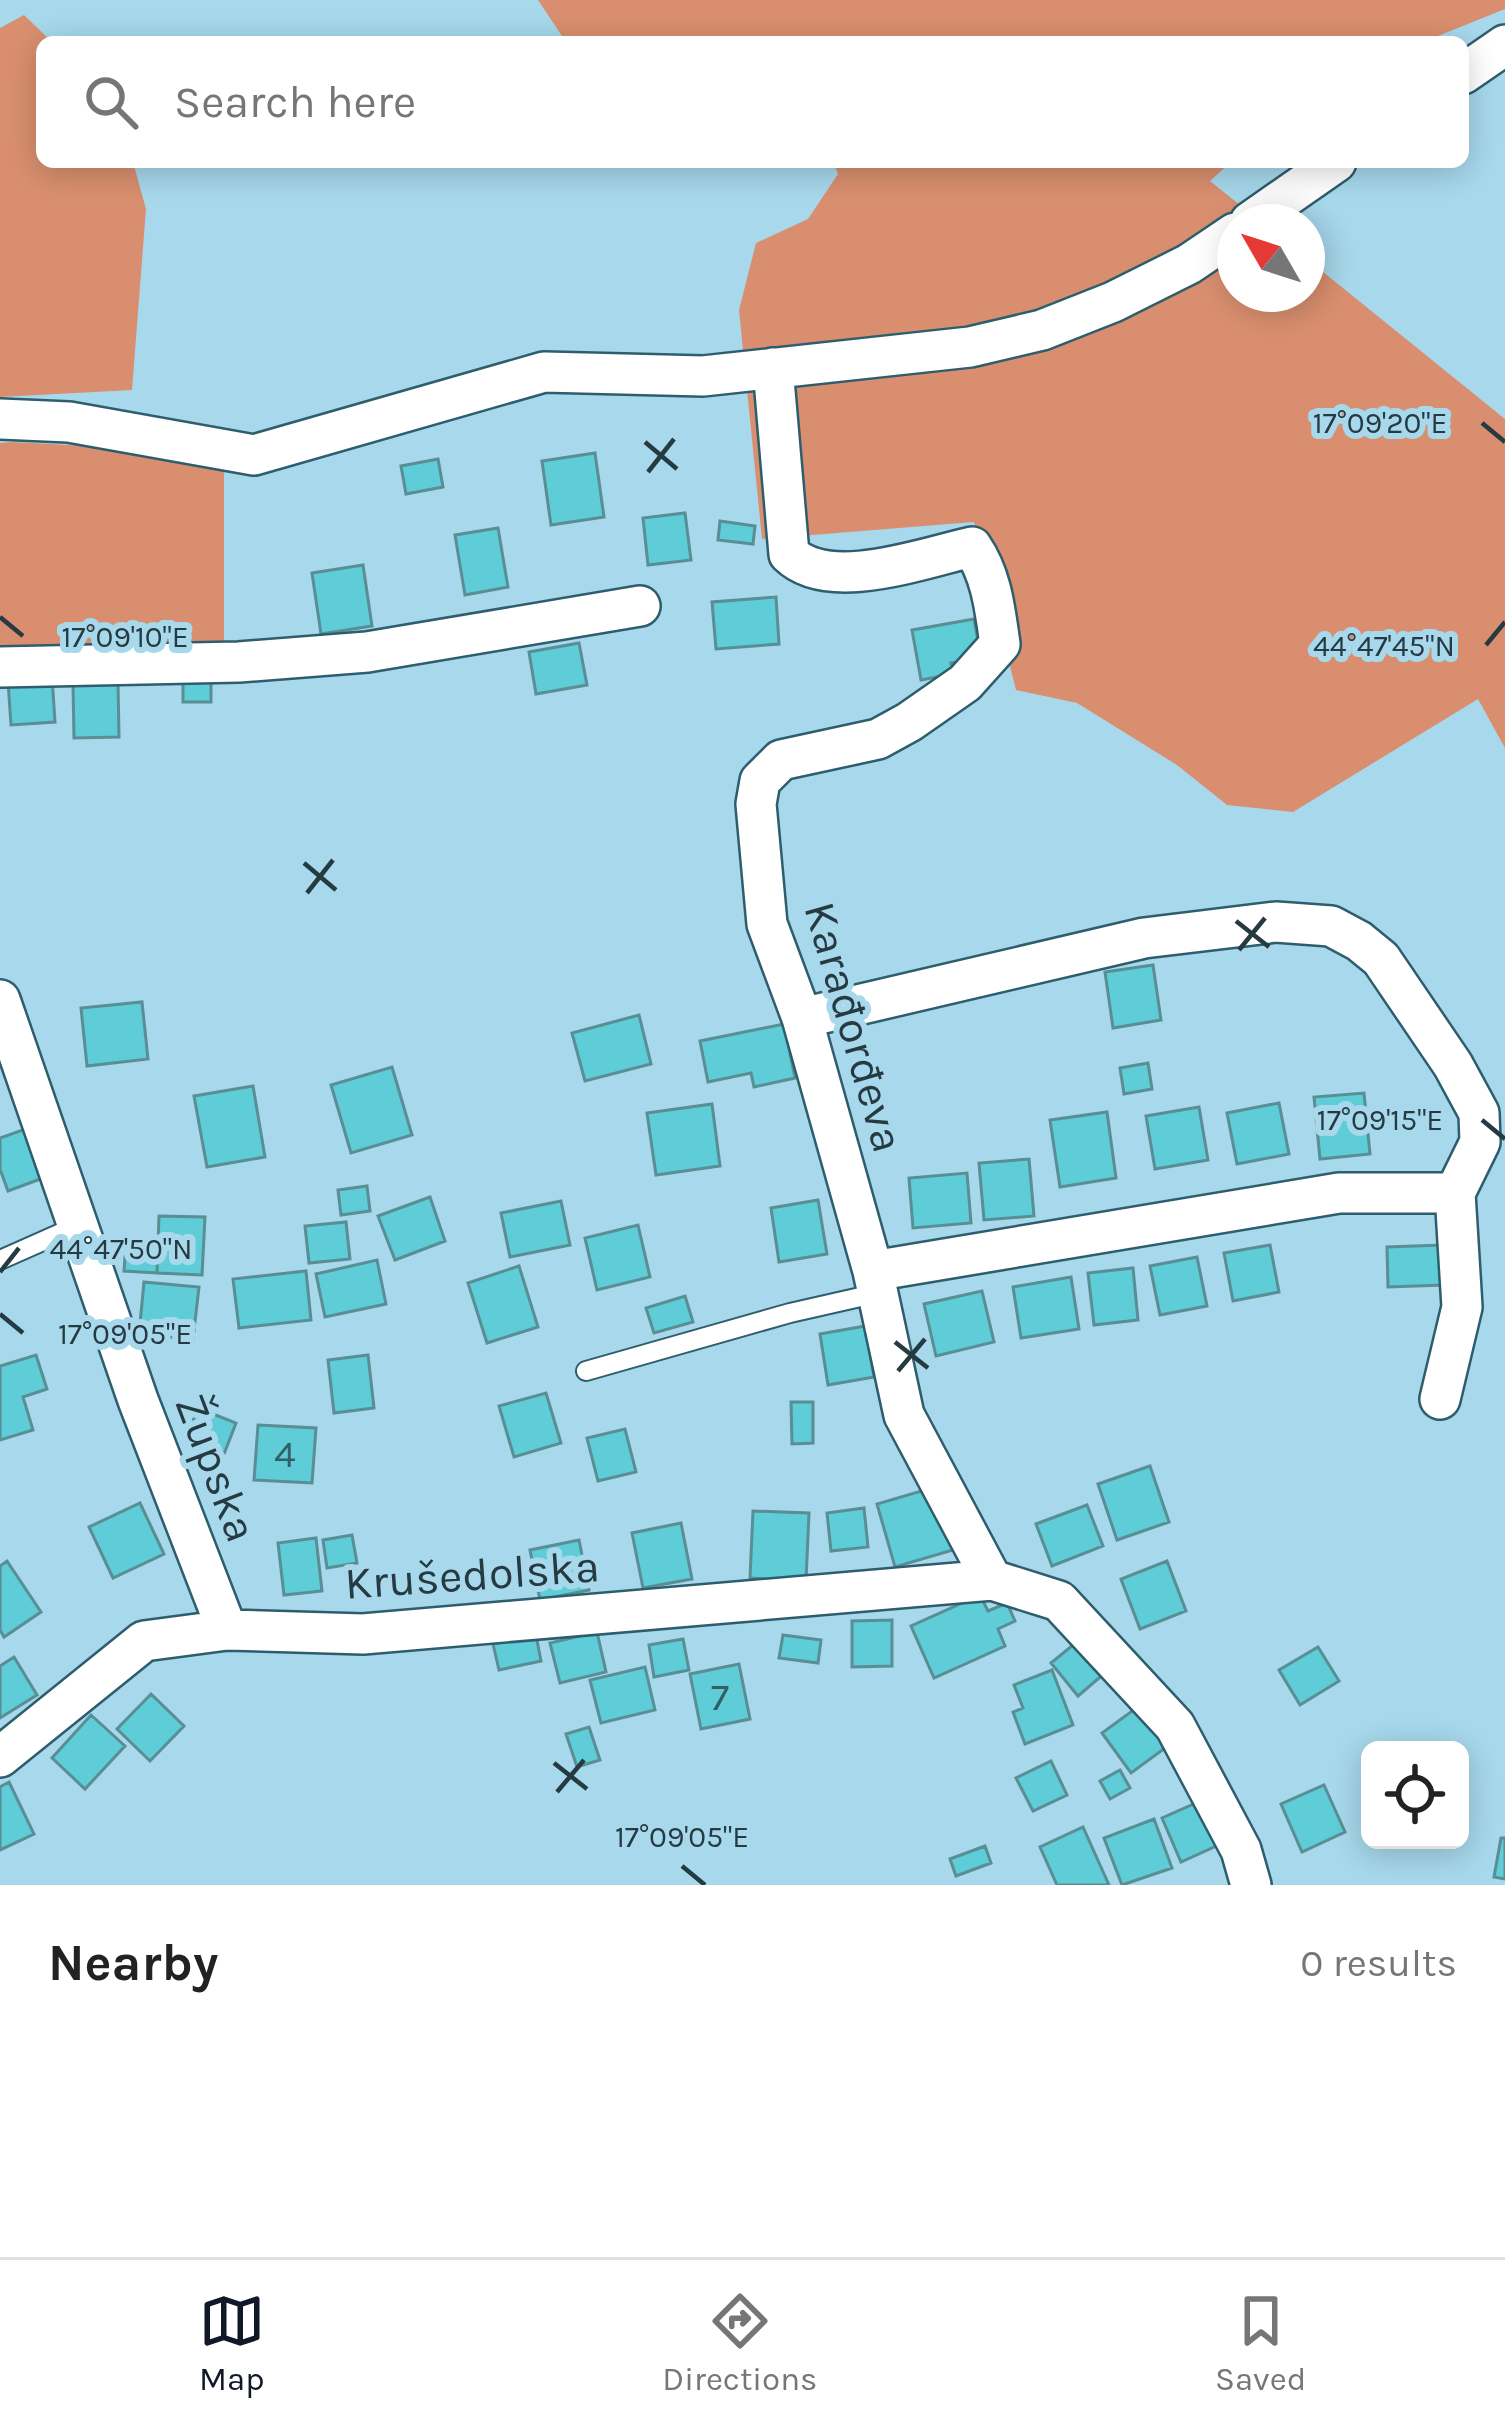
<!DOCTYPE html>
<meta charset="utf-8">
<style>
:root{--surface:#fff;--page:#f2f2f2;--text:#222;--muted:#767676;--line:#e0e0e0;--accent:#111827}
body{margin:0;font-family:Karla,sans-serif;background:var(--page);color:var(--text)}
.controls{position:absolute;right:36px;bottom:36px;display:grid;overflow:hidden;border-radius:18px;box-shadow:0 6px 30px #0003}
.controls button{width:108px;height:108px;display:grid;place-items:center;padding:0;border:0;border-bottom:3px solid var(--line);background:var(--surface);color:var(--text);font:60px sans-serif}
.compass{position:absolute;left:1217px;top:204px;width:108px;height:108px;border-radius:50%;background:var(--surface);box-shadow:0 6px 30px #0003;rotate:309deg}
.list{margin:0;padding:0;list-style:none}
h2{display:flex;justify-content:space-between;align-items:center;height:156px;margin:0;padding:0 48px;font-size:51px}
h2 small{font-size:39px;font-weight:400;color:var(--muted)}
.icon{flex:none;width:66px;height:66px;fill:none;stroke:currentColor;stroke-width:2;stroke-linecap:round;stroke-linejoin:round}
.map{position:relative;flex:none;width:1505px;height:1885px;overflow:hidden}
.search{position:absolute;background:var(--surface);box-shadow:0 6px 30px #0003;left:36px;right:36px;top:36px;height:132px;display:flex;align-items:center;gap:30px;box-sizing:border-box;padding:0 42px;border-radius:18px;color:var(--muted);font-size:45px}
.sheet{height:372px;background:var(--surface)}
nav{display:flex;justify-content:space-around;align-items:center;box-sizing:border-box;height:168px;border-top:3px solid var(--line);background:var(--surface);font-size:33px;color:var(--muted)}
nav a{display:grid;justify-items:center;gap:6px}
nav .on{color:var(--accent)}
.map>svg:first-child{display:block}
</style>
<div class="map">
<svg width="1505" height="1885" viewBox="0 0 1505 1885">
<rect width="100%" height="100%" fill="#a7d8ec"/>
<!-- green -->
<path fill="#d98f6f" d="M 538,0 L 1505,0 L 1505,9 L 1423,42 L 566,42 Z
M 24,15 L 52,42 L 42,42 L 42,162 L 133,162 L 146,209 L 132,390 L 0,397 L 0,28 Z
M 833,162 L 1231,162 L 1210,181 L 1261,222 L 1235,222 L 1235,294 L 1307,294 L 1307,259 L 1505,419 L 1505,748 L 1478,699 L 1293,812 L 1227,805 L 1177,765 L 1077,703 L 1016,690 L 974,522 L 762,539 L 739,310 L 756,243 L 808,219 L 838,174 Z
M 12,442 L 89,446 L 224,465 L 224,648 L 0,657 L 0,443 Z"/>
<!-- building -->
<path fill="#5ecdd7" stroke="#588e94" stroke-width="3" d="M 595,453 L 604,517 L 551,525 L 542,461 Z
M 438,459 L 443,487 L 406,494 L 401,466 Z
M 685,513 L 691,560 L 648,565 L 643,518 Z
M 720,521 L 755,526 L 753,544 L 718,540 Z
M 498,528 L 508,587 L 465,595 L 455,535 Z
M 363,565 L 372,626 L 321,634 L 312,573 Z
M 776,597 L 779,644 L 716,649 L 712,602 Z
M 974,619 L 981,658 L 951,663 L 953,674 L 921,680 L 912,630 Z
M 579,643 L 587,685 L 536,694 L 529,652 Z
M 183,669 L 211,669 L 211,702 L 183,702 Z
M 52,677 L 55,722 L 11,725 L 8,681 Z
M 118,683 L 119,737 L 74,738 L 73,684 Z
M 1153,965 L 1161,1020 L 1113,1028 L 1105,972 Z
M 142,1002 L 148,1059 L 87,1066 L 81,1008 Z
M 639,1015 L 651,1064 L 585,1081 L 572,1033 Z
M 784,1024 L 795,1078 L 754,1087 L 751,1073 L 708,1082 L 700,1041 Z
M 1148,1063 L 1152,1089 L 1124,1094 L 1120,1068 Z
M 392,1067 L 412,1135 L 351,1153 L 331,1085 Z
M 253,1086 L 265,1157 L 207,1167 L 194,1096 Z
M 1364,1093 L 1370,1154 L 1320,1159 L 1314,1097 Z
M 1279,1103 L 1289,1154 L 1237,1164 L 1227,1113 Z
M 712,1104 L 720,1166 L 656,1175 L 647,1113 Z
M 1199,1107 L 1208,1160 L 1155,1169 L 1146,1116 Z
M 1107,1112 L 1116,1178 L 1060,1187 L 1050,1120 Z
M 34,1126 L 51,1175 L 8,1191 L 0,1169 L 0,1138 Z
M 1029,1159 L 1034,1216 L 984,1220 L 979,1163 Z
M 967,1173 L 971,1223 L 913,1228 L 909,1178 Z
M 367,1186 L 370,1211 L 341,1215 L 338,1190 Z
M 430,1197 L 445,1241 L 395,1260 L 378,1216 Z
M 818,1200 L 827,1254 L 779,1262 L 771,1208 Z
M 561,1201 L 570,1245 L 510,1257 L 501,1213 Z
M 159,1216 L 205,1217 L 202,1275 L 157,1273 Z
M 346,1222 L 350,1259 L 309,1263 L 305,1226 Z
M 638,1225 L 650,1277 L 597,1290 L 585,1238 Z
M 126,1243 L 158,1245 L 157,1273 L 124,1271 Z
M 1270,1245 L 1279,1292 L 1233,1301 L 1224,1253 Z
M 1443,1245 L 1444,1285 L 1388,1287 L 1387,1247 Z
M 1197,1257 L 1207,1306 L 1160,1315 L 1150,1266 Z
M 377,1260 L 386,1304 L 325,1317 L 316,1274 Z
M 519,1266 L 538,1327 L 487,1343 L 468,1283 Z
M 1133,1268 L 1138,1320 L 1094,1325 L 1088,1273 Z
M 306,1271 L 311,1320 L 239,1328 L 233,1279 Z
M 1071,1277 L 1079,1329 L 1021,1338 L 1013,1287 Z
M 144,1282 L 199,1287 L 193,1339 L 139,1334 Z
M 982,1291 L 994,1342 L 936,1356 L 924,1304 Z
M 685,1296 L 693,1322 L 654,1333 L 646,1308 Z
M 865,1326 L 874,1377 L 828,1385 L 820,1334 Z
M 36,1355 L 47,1389 L 23,1397 L 33,1430 L 0,1440 L 0,1366 Z
M 368,1355 L 374,1408 L 334,1413 L 328,1360 Z
M 546,1393 L 561,1443 L 514,1457 L 499,1406 Z
M 791,1402 L 813,1402 L 813,1443 L 792,1444 Z
M 198,1408 L 236,1423 L 224,1454 L 186,1439 Z
M 258,1425 L 316,1428 L 312,1483 L 254,1480 Z
M 625,1429 L 636,1472 L 598,1481 L 587,1438 Z
M 1150,1466 L 1169,1522 L 1117,1540 L 1098,1484 Z
M 935,1487 L 953,1550 L 895,1567 L 877,1504 Z
M 140,1503 L 164,1554 L 113,1578 L 89,1527 Z
M 1087,1505 L 1103,1546 L 1052,1566 L 1036,1524 Z
M 864,1508 L 868,1547 L 831,1551 L 827,1513 Z
M 753,1511 L 809,1513 L 806,1581 L 750,1578 Z
M 681,1523 L 692,1579 L 643,1588 L 632,1533 Z
M 352,1535 L 357,1563 L 327,1568 L 323,1540 Z
M 316,1538 L 322,1591 L 284,1595 L 278,1543 Z
M 579,1540 L 589,1590 L 540,1600 L 530,1550 Z
M 7,1561 L 41,1612 L 4,1637 L 0,1630 L 0,1566 Z
M 1167,1561 L 1186,1611 L 1140,1629 L 1121,1579 Z
M 980,1595 L 988,1611 L 1007,1603 L 1015,1621 L 998,1629 L 1005,1646 L 934,1678 L 911,1626 Z
M 892,1620 L 892,1666 L 852,1667 L 852,1621 Z
M 597,1632 L 606,1672 L 560,1683 L 550,1643 Z
M 536,1635 L 541,1661 L 499,1670 L 493,1644 Z
M 783,1635 L 821,1640 L 818,1663 L 779,1658 Z
M 683,1639 L 689,1670 L 654,1677 L 649,1645 Z
M 1079,1640 L 1106,1672 L 1078,1696 L 1051,1663 Z
M 1318,1647 L 1339,1681 L 1300,1705 L 1279,1670 Z
M 14,1657 L 37,1695 L 0,1718 L 0,1666 Z
M 739,1664 L 750,1719 L 701,1729 L 690,1674 Z
M 645,1667 L 655,1710 L 601,1723 L 590,1680 Z
M 1052,1670 L 1073,1725 L 1025,1744 L 1013,1712 L 1023,1708 L 1014,1685 Z
M 151,1694 L 184,1726 L 150,1761 L 117,1729 Z
M 1143,1703 L 1172,1743 L 1131,1773 L 1102,1733 Z
M 91,1715 L 125,1746 L 85,1789 L 52,1758 Z
M 589,1727 L 600,1760 L 577,1767 L 566,1734 Z
M 1051,1761 L 1067,1795 L 1033,1811 L 1016,1778 Z
M 1120,1770 L 1130,1788 L 1110,1799 L 1100,1781 Z
M 9,1782 L 34,1834 L 0,1850 L 0,1787 Z
M 1324,1785 L 1345,1832 L 1302,1852 L 1281,1804 Z
M 1205,1799 L 1225,1842 L 1181,1862 L 1162,1818 Z
M 1154,1819 L 1172,1868 L 1122,1885 L 1104,1838 Z
M 1083,1827 L 1109,1885 L 1057,1885 L 1040,1847 Z
M 1501,1838 L 1505,1838 L 1505,1879 L 1494,1877 Z
M 985,1846 L 991,1863 L 956,1876 L 950,1859 Z"/>
<g fill="none" stroke-linecap="round" stroke-linejoin="round">
<defs>
<path id="service" d="M 0,1260 L 79,1225
M 586,1371 L 790,1313 L 878,1293"/>
<path id="minor" d="M 1463,74 L 1505,45
M 1250,222 L 1336,162
M 773,368 L 789,554 C 829,593 923,558 972,547 C 992,576 995,610 1000,644 L 965,683 L 909,722 L 878,739 L 781,760 L 760,781 L 756,804 L 767,924 L 802,1018 L 873,1271 L 904,1415 L 992,1580 L 1059,1601 L 1175,1726 L 1241,1850 L 1251,1885
M 0,419 L 69,422 L 254,455 L 544,372 L 703,376 L 970,347 L 1042,330 L 1113,302 L 1189,264 L 1235,233
M 0,667 L 239,662 L 367,652 L 640,606
M 0,1000 L 138,1400 L 227,1630
M 802,1018 L 1144,938 L 1276,922 L 1331,926 L 1359,941 L 1381,959 L 1453,1065 L 1479,1113 L 1480,1142 L 1455,1193 L 1462,1307 L 1440,1399
M 873,1271 L 1339,1193 L 1455,1193
M 0,1757 L 144,1641 L 227,1630 L 363,1634 L 992,1580"/>
</defs>
<!-- service casing -->
<use href="#service" stroke="#2e5d6e" stroke-width="22"/>
<!-- minor casing -->
<use href="#minor" stroke="#2e5d6e" stroke-width="44"/>
<!-- service -->
<use href="#service" stroke="#fff" stroke-width="18"/>
<!-- minor -->
<use href="#minor" stroke="#fff" stroke-width="39"/>
</g>
<!-- ticks -->
<path fill="none" stroke="#253a41" stroke-width="4.5" d="M 1482,423 L 1505,442M 645,442 L 677,469M 648,472 L 674,439M 0,617 L 23,636M 1486,645 L 1505,622M 304,863 L 336,890M 307,893 L 333,860M 1236,921 L 1269,947M 1239,950 L 1265,918M 1482,1120 L 1505,1139M 0,1272 L 19,1248M 0,1314 L 23,1333M 895,1342 L 928,1368M 898,1371 L 925,1339M 554,1763 L 587,1789M 557,1792 L 584,1760M 682,1866 L 705,1885"/>
<g text-anchor="middle" dominant-baseline="central" stroke-width="12" stroke-linejoin="round" paint-order="stroke">
<!-- number labels -->
<g font-size="39" fill="#335f66">
<text x="285" y="1454">4</text>
<text x="720" y="1697">7</text>
</g>
<!-- street labels -->
<g font-size="45" fill="#253a41" stroke="#a7d8ec">
<text transform="translate(854 1027) rotate(74)">Karađorđeva</text>
<text transform="translate(216 1468) rotate(69)">Župska</text>
<text transform="translate(472 1575) rotate(-4)">Krušedolska</text>
</g>
</g>
<g font-size="30" text-anchor="middle" fill="#253a41" stroke="#a7d8ec" stroke-width="12" stroke-linejoin="round" paint-order="stroke">
<text x="1380" y="433">17°09'20"E</text>
<text x="125" y="647">17°09'10"E</text>
<text x="1384" y="656">44°47'45"N</text>
<text x="1380" y="1130">17°09'15"E</text>
<text x="121" y="1259">44°47'50"N</text>
<text x="125" y="1344">17°09'05"E</text>
<text x="682" y="1847">17°09'05"E</text>
</g>
</svg>
<div class="controls">
<button><svg class="icon" aria-label="locate" viewBox="0 0 24 24"><circle cx="12" cy="12" r="6"/><path d="M12 2v4M12 18v4M2 12h4M18 12h4"/></svg></button>
</div>
<svg class="compass" viewBox="-18 -18 36 36"><path d="M0-13l5 13h-10z" fill="#e53935"/><path d="M0 13l5-13h-10z" fill="#767676"/></svg>
<div class="search"><svg class="icon" aria-label="search" viewBox="0 0 24 24"><circle cx="10" cy="10" r="6"/><path d="M15 15l6 6"/></svg>Search here</div>
</div>
<section class="sheet">
<h2>Nearby<small>0 results</small></h2>
<ul class="list">
</ul>
</section>
<nav>
<a class="on"><svg class="icon" aria-label="map" viewBox="0 0 24 24"><path d="M3 6l6-2 6 2 6-2v14l-6 2-6-2-6 2zM9 4v14M15 6v14"/></svg>Map</a>
<a><svg class="icon" aria-label="directions" viewBox="0 0 24 24"><path d="M12 3l9 9-9 9-9-9zM9 14v-3h6M13 9l2 2-2 2"/></svg>Directions</a>
<a><svg class="icon" aria-label="saved" viewBox="0 0 24 24"><path d="M7 4h10v16l-5-4-5 4z"/></svg>Saved</a>
</nav>
